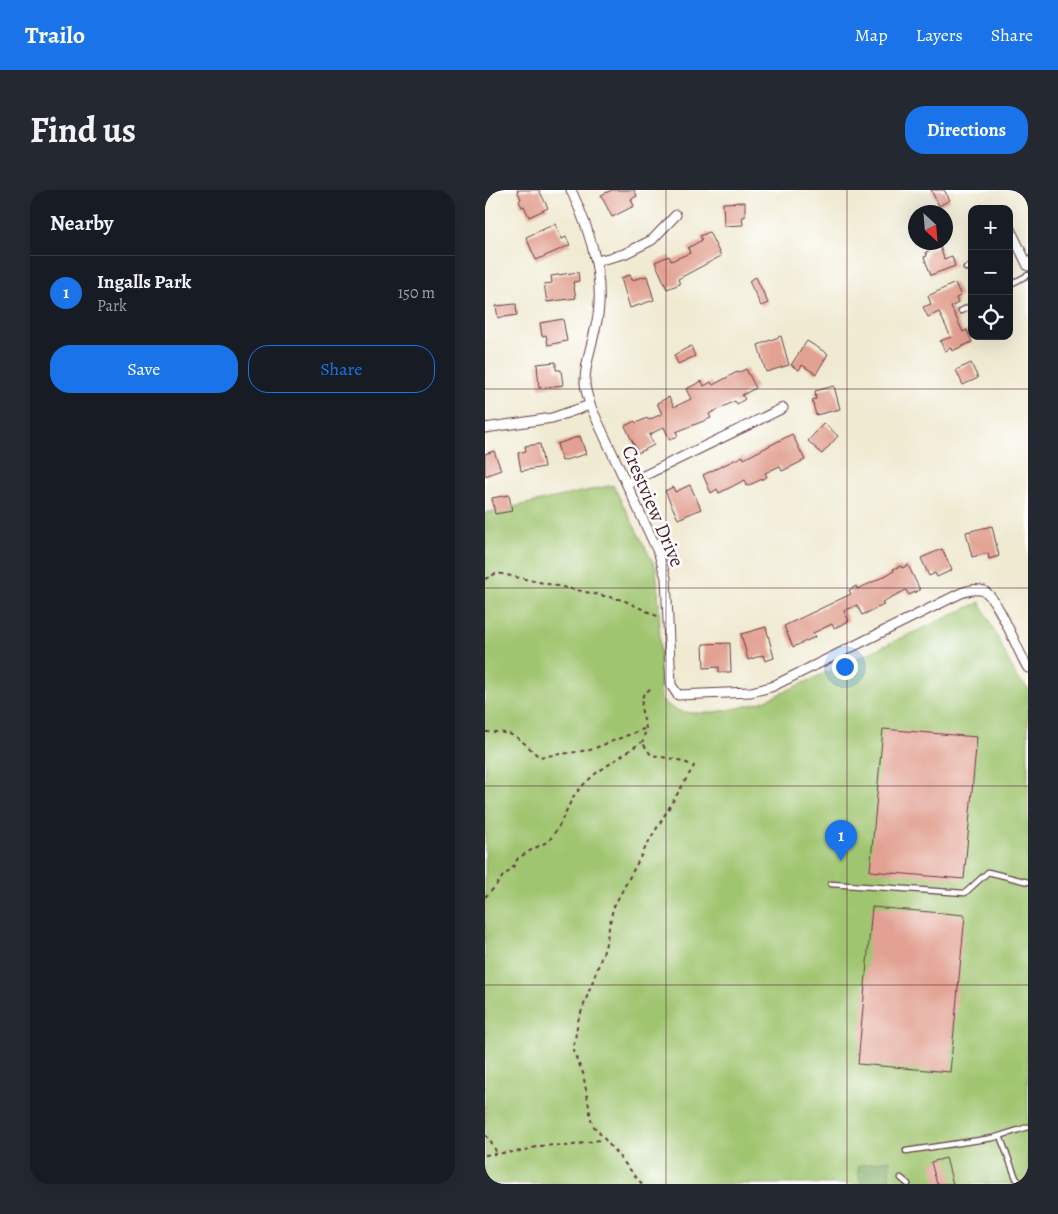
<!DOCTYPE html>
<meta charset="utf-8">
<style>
:root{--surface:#171b24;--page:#242831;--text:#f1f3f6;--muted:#9ea1a6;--line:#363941;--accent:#1a73e8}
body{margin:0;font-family:Alegreya,serif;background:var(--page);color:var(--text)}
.controls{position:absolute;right:15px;top:15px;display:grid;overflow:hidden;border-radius:10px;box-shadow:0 5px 20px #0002}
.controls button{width:45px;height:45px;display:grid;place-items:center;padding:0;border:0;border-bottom:1px solid var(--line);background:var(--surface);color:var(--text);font:25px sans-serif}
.compass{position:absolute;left:423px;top:15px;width:45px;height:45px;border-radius:50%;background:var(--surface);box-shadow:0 5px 20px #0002;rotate:154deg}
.you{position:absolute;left:359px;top:476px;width:18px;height:18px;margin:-12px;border:4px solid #fff;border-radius:50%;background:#1a73e8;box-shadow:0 0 0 8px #1a73e833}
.badge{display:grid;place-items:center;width:32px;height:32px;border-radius:50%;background:var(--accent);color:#fff;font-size:16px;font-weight:700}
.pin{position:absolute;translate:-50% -41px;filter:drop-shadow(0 1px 2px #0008)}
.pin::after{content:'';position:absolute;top:26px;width:18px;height:15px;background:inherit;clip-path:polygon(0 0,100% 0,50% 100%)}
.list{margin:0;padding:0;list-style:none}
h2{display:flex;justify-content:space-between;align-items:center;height:65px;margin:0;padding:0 20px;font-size:21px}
h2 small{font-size:16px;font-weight:400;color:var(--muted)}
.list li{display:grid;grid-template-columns:32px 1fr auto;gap:15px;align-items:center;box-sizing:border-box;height:75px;padding:0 20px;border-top:1px solid var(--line)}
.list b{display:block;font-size:19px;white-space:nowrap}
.list p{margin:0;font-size:16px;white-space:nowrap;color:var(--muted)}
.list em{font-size:16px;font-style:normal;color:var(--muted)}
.actions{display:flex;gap:10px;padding:15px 20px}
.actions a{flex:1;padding:11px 0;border:1px solid var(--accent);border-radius:20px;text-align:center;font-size:18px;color:var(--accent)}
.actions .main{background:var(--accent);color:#fff}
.icon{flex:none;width:28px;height:28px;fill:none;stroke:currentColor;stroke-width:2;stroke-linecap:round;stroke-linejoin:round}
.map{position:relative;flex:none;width:543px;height:994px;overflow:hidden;border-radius:20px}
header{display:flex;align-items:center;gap:30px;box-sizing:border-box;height:70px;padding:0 25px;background:var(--accent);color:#fff}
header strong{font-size:24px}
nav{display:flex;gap:28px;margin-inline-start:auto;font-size:18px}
.intro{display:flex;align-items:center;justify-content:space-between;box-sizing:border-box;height:120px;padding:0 30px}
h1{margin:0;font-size:35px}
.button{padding:12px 22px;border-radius:20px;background:var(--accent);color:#fff;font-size:18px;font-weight:700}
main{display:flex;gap:30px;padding:0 30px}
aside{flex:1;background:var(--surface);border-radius:20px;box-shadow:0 5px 20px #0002}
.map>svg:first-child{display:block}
</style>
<header>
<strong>Trailo</strong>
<nav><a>Map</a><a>Layers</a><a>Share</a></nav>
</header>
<div class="intro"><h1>Find us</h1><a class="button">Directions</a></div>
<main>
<aside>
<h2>Nearby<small></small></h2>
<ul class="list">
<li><span class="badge">1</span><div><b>Ingalls Park</b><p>Park</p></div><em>150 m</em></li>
</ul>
<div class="actions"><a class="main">Save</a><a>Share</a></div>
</aside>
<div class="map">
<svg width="543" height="994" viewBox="0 0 543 994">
<rect width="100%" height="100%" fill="#fff"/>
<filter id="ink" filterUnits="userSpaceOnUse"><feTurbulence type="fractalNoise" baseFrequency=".02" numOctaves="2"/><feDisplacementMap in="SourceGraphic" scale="10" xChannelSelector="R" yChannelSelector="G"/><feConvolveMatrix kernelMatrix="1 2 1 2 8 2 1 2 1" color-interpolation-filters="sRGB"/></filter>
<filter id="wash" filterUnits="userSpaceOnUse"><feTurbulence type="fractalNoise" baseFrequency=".0096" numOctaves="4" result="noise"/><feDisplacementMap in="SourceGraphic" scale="20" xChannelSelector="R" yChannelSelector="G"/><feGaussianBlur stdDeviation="1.12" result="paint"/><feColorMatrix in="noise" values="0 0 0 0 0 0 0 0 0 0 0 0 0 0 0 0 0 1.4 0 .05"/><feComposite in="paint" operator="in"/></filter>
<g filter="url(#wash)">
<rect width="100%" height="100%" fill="#f0ead2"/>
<!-- green -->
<path fill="#a0c56f" stroke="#75724d" d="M 128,295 L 171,378 L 174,413 L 176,510 C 180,513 185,517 189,519 C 212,529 256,518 279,511 L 495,412 L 532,488 L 543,498 L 543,994 L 0,994 L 0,323 Z"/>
<!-- forest -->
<path fill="#80aa62" stroke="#656446" d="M 405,970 L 404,986 L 406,994 L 379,994 L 375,991 L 373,976 Z"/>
<g id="blocks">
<!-- building -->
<path fill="#e2a192" d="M 32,0 L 54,0 L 63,18 L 44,27 L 39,16 L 37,17 L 34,11 L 36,9 Z
M 127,0 L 149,0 L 152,6 L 146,9 L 149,16 L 127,27 L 116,5 Z
M 446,0 L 459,0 L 465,10 L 454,16 Z
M 260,12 L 260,27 L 257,27 L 258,35 L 239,36 L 238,13 Z
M 70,34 L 77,49 L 81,47 L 85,55 L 51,70 L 41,47 Z
M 224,42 L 236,66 L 193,89 L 195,94 L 182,99 L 170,72 L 184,66 L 186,71 L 205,63 L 203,58 L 217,50 L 215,46 Z
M 455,56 L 459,69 L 467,66 L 470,76 L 446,85 L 439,67 L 442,66 L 441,62 Z
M 93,82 L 94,91 L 88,92 L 91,108 L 62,112 L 59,94 L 67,93 L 66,86 Z
M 145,85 L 147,90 L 162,86 L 169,110 L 145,118 L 136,88 Z
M 271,87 L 283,113 L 276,116 L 264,91 Z
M 470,93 L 476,106 L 471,108 L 473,113 L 466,117 L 478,142 L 482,140 L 487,152 L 467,161 L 466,158 L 460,161 L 455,151 L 466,147 L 454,122 L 443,127 L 438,117 L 446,114 L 443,106 Z
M 31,114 L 32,125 L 13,128 L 11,116 Z
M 78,129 L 82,151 L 63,155 L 61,145 L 57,146 L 55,133 Z
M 296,146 L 304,175 L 281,182 L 273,155 Z
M 322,151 L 343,164 L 331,184 L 317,175 L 314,180 L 306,175 Z
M 206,156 L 210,166 L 193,174 L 189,165 Z
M 71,172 L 71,180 L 76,180 L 78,195 L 54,198 L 52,174 Z
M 486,173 L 493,188 L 478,195 L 471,180 Z
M 261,179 L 271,198 L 257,205 L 260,209 L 252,214 L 250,211 L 224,224 L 226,228 L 191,242 L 193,246 L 185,250 L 179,237 L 164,245 L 169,255 L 153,263 L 140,236 L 150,231 L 151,233 L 162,228 L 163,230 L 177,224 L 172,213 L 184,207 L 189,217 L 206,209 L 201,199 L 217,191 L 219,196 L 226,192 L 228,195 L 252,182 L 253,183 Z
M 349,196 L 355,219 L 331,225 L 327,210 L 331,209 L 330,201 Z
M 339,233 L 353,246 L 337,264 L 323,251 Z
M 307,244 L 320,270 L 297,281 L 295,276 L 280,283 L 282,287 L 262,296 L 260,290 L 234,303 L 232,299 L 226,303 L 218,285 L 258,266 L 259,269 Z
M 95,246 L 101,264 L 77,271 L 72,254 Z
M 55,254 L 59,277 L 36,281 L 33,263 L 41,261 L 40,256 Z
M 9,261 L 16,280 L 0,286 L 0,264 Z
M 205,295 L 216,319 L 193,329 L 180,301 L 188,297 L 190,302 Z
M 24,305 L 27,321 L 10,324 L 7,308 Z
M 507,336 L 514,366 L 504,369 L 503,363 L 487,367 L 481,342 Z
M 457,359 L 467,380 L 452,387 L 450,383 L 444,386 L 436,368 Z
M 423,375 L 435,400 L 424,405 L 421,400 L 397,412 L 399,415 L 377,425 L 372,415 L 359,421 L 364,431 L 349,438 L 347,434 L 328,443 L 330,447 L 308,457 L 299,436 L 366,404 L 364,400 L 371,396 L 372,399 L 388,392 L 409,381 L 408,379 L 416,376 L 417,378 Z
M 281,437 L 289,468 L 280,471 L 278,465 L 263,470 L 256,444 Z
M 245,453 L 246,482 L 234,482 L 234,477 L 219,478 L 218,454 Z
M 398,539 L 492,547 L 479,689 L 385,681 Z
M 387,717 L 480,725 L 465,882 L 373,874 Z
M 461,968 L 468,994 L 452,994 L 446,972 Z"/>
</g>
</g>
<g filter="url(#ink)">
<use href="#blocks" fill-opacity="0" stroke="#633d44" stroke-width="1"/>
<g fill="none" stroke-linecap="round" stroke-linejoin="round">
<defs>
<path id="lane" d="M 524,57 L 532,53
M 481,78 L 487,75
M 524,95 L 543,85
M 476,121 L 487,115
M 346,694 L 480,703 L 503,682 L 543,692
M 515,946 L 531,988 L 536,994
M 421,961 L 508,948 L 543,937
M 416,988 L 423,994"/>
<path id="street" d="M 86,0 C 104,38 119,82 113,125 C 110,146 101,167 100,189 C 99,197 103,207 105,215 L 174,364 L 181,388 L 186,495 L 193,505 L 266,502 L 286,497 L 476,403 C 484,400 491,398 499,401 C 513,407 533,463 543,478
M 524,37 L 543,76
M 112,71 L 139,64 L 167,50 L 191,25
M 0,238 L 67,228 L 105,215
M 142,294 L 298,218"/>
</defs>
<!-- lane casing -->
<use href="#lane" stroke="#633d44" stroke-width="7"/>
<!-- street casing -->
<use href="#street" stroke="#633d44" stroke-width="11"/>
<!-- path -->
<path stroke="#633d44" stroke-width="2" stroke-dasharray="4 4" stroke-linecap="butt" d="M 0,389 L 12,383 L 138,410 L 174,427
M 0,542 C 29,541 33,547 54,567 L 105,560 L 161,538
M 0,707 L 10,697 L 18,686 L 27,679 L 33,668 L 48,659 L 64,651 L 74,636 L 88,607 L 97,596 L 110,584 L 158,551 L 161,538 L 156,518 L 158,505 L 166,498
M 0,945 L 5,950 L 13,965
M 0,965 L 37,961 L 55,956 L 69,955 L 83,956 L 119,949
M 157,994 L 107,934 L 98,883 L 88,861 L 93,831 L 120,758 L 128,718 L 163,653 L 209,576 L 194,570 L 166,565 L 157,552"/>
<!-- lane -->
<use href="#lane" stroke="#fff" stroke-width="4.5"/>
<!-- street -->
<use href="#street" stroke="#fff" stroke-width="9"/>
</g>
</g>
<!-- grid -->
<path fill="none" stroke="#4a1f2b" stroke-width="1" stroke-opacity="0.55" d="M 181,0 L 181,994M 362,0 L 362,994M 0,199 L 543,199M 0,398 L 543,398M 0,596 L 543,596M 0,795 L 543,795"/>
<g text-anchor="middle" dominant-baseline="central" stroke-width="5" stroke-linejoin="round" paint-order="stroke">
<!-- street labels -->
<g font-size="20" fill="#4a1f2b" stroke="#fff">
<text transform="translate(168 316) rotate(67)">Crestview Drive</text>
</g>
</g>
</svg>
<div class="controls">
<button>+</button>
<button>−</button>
<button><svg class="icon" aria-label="locate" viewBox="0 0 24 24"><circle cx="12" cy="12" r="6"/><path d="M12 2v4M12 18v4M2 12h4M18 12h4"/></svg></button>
</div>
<svg class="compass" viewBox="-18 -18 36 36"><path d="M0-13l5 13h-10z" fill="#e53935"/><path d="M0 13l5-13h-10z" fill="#9ea1a6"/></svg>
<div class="you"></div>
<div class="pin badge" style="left:356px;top:671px">1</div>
</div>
</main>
